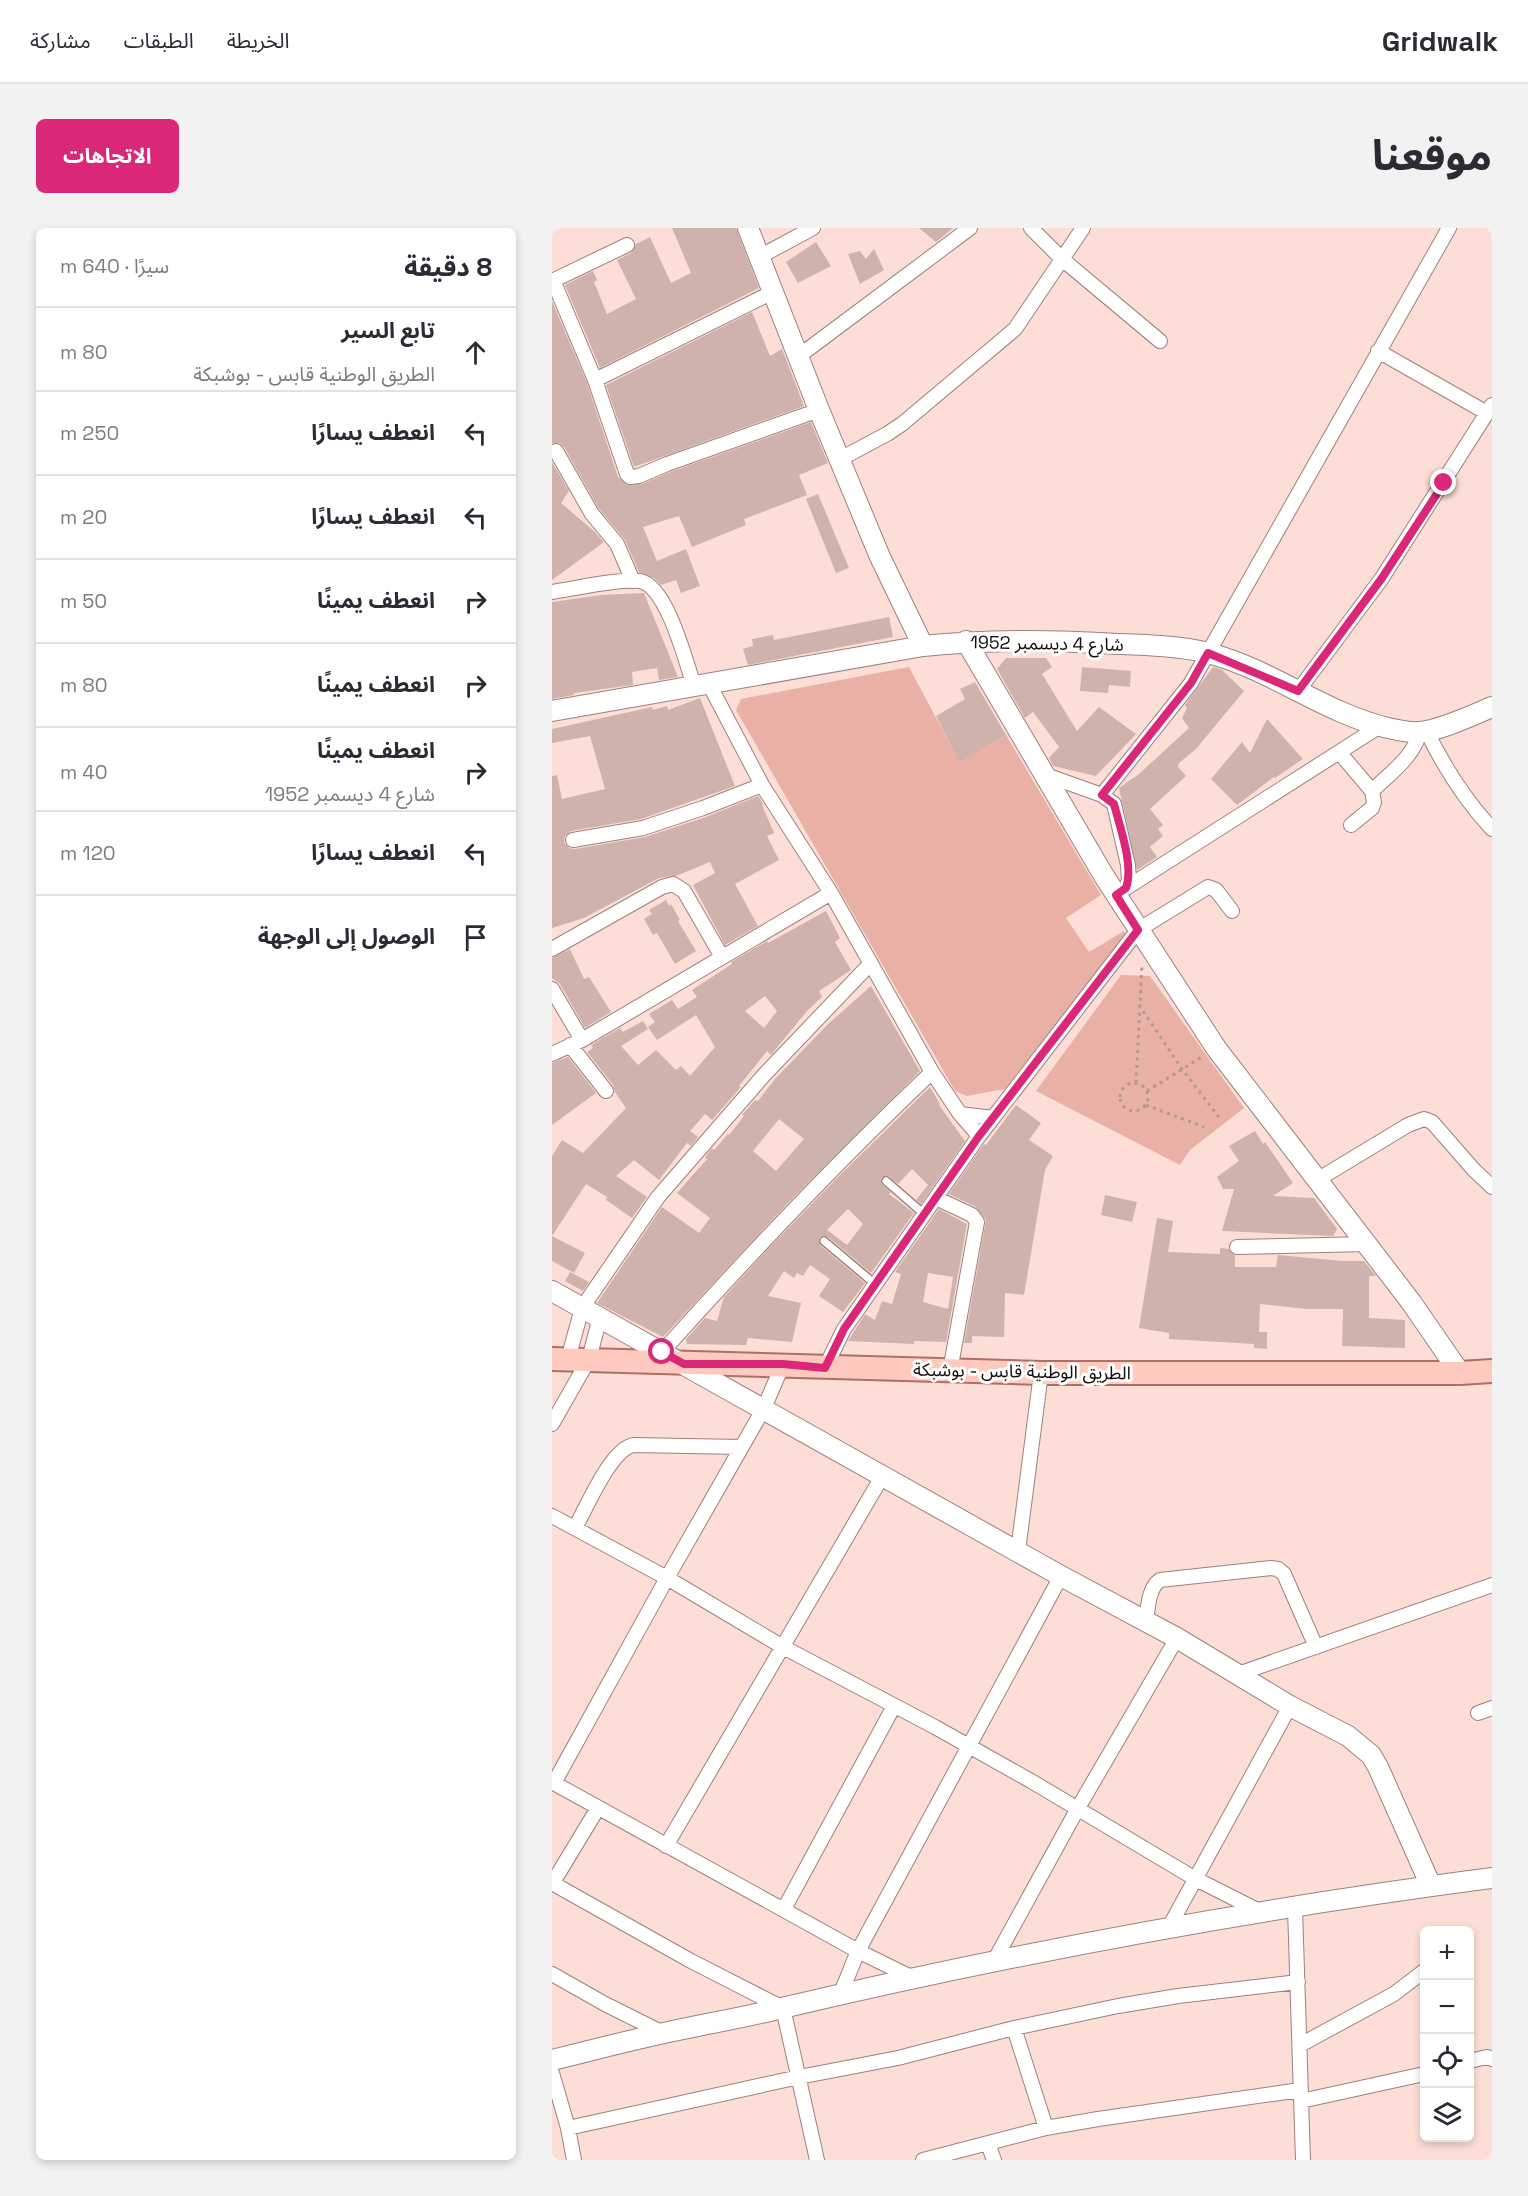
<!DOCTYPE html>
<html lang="ar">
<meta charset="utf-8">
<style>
:root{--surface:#fff;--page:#f2f2f3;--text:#2b2b33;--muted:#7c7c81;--line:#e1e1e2;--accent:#db2777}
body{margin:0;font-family:"Space Grotesk","Noto Sans Arabic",sans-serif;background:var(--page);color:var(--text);direction:rtl}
.controls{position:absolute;right:18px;bottom:18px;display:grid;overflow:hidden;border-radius:9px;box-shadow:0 3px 9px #0003}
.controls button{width:54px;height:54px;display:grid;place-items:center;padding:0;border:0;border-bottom:2px solid var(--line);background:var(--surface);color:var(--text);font:30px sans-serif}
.stop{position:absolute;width:18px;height:18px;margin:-14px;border:4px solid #db2777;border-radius:50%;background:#fff}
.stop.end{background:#db2777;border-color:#fff;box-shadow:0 2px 6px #0008}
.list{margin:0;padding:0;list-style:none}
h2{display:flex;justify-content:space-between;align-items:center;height:78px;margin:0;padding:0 24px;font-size:26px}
h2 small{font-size:20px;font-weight:400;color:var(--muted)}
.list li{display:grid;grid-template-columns:39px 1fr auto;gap:18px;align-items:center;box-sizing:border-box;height:84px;padding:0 24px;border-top:2px solid var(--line)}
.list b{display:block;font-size:22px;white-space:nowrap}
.list p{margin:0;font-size:20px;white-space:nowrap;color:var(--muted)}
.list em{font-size:20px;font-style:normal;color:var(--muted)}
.icon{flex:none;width:33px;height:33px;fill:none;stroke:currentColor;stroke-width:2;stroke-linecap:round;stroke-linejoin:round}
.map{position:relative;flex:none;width:940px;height:1932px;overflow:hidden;direction:ltr;border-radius:9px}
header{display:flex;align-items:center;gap:36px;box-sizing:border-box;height:84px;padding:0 30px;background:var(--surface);border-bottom:2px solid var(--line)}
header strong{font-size:28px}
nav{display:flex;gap:33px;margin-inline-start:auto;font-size:21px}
.intro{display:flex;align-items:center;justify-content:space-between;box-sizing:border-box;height:144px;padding:0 36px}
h1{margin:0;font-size:42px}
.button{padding:15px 27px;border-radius:9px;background:var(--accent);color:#fff;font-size:21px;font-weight:700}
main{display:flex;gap:36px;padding:0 36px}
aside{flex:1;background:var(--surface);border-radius:9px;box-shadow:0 3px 9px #0003}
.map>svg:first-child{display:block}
</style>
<header>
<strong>Gridwalk</strong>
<nav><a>الخريطة</a><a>الطبقات</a><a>مشاركة</a></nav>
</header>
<div class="intro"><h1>موقعنا</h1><a class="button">الاتجاهات</a></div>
<main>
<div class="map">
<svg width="940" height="1932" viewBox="0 0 940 1932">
<rect width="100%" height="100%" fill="#fdded7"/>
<!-- green -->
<path fill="#e9b1a5" d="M 357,439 L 407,533 L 454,507 L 549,667 L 514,690 L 537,724 L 572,703 L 574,707 L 463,859 L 415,868 L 403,863 L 184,482 L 189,471 Z
M 569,747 L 598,748 L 692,880 L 638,922 L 628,937 L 484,863 Z"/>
<!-- building -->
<path fill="#d0b2ac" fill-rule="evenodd" d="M 120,0 L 184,0 L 207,60 L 48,140 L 13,57 L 41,43 L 45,52 L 42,54 L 55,86 L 84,71 L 65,32 L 79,25 L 84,16 L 98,9 L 119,55 L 139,45 Z
M 367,0 L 401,0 L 384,14 Z
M 264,14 L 279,38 L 246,55 L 234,34 Z
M 322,21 L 332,42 L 308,56 L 296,26 L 308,23 L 314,31 Z
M 0,73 L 35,155 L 66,249 L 75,257 L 90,256 L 118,244 L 259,194 L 276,235 L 247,247 L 255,267 L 192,291 L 194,297 L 140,319 L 127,288 L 91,299 L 105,333 L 134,321 L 148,358 L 129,365 L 124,352 L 109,357 L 102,350 L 87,344 L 73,312 L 47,281 L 12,219 L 8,215 L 0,215 Z
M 200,84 L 218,128 L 230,121 L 252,178 L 82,239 L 54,157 Z
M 0,234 L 17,263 L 9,275 L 43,304 L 52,314 L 0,352 Z
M 266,266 L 297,340 L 284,345 L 254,271 Z
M 92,365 L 126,449 L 107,452 L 105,440 L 80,444 L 81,457 L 22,465 L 22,467 L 0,471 L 0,374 L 50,367 Z
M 337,389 L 341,409 L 196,437 L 191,421 L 201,418 L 200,411 L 221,407 L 222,412 Z
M 454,430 L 494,430 L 500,439 L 490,446 L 525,503 L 547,479 L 584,506 L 544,548 L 501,538 L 497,530 L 507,519 L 481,484 L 473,490 L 445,441 Z
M 530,439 L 579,443 L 578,459 L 557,457 L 556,465 L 528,463 Z
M 661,439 L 670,442 L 692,463 L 644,521 L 627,535 L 626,539 L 634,548 L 598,581 L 611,597 L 606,601 L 611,608 L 598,619 L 605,629 L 585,642 L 567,560 L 587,546 L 637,500 L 630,490 L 635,480 L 633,477 Z
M 423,454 L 454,507 L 407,534 L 384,488 L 413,471 L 408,461 Z
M 148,470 L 183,558 L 89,591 L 19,603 L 13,608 L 12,614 L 17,620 L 23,621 L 93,609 L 154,589 L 206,568 L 212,577 L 210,577 L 222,605 L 215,608 L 227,632 L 183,656 L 206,698 L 173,717 L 141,657 L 163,645 L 158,634 L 124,648 L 107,650 L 32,690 L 0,700 L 0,548 L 5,547 L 10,571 L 53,561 L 38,508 L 0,515 L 0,501 L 100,479 L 101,482 L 115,478 L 116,482 Z
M 715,491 L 751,531 L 723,550 L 722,549 L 685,577 L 659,551 L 690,514 L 698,525 Z
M 114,672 L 117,678 L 119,676 L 128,692 L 126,693 L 144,723 L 123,736 L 105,705 L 101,707 L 92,691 L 100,686 L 97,682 Z
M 274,683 L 288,710 L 283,714 L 299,742 L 267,763 L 270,769 L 255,783 L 219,827 L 215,823 L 187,858 L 189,859 L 160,892 L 153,886 L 138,903 L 146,909 L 139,918 L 135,915 L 107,952 L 82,932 L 64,948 L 95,969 L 80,990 L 54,972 L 55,969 L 34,956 L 0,1008 L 33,1025 L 22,1045 L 0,1033 L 0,928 L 10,912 L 31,925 L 74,880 L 63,864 L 61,857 L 35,824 L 41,820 L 39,817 L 68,800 L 71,804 L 91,793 L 96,801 L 69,818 L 86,837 L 104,822 L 124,842 L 129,838 L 138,848 L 163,819 L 144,787 L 105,812 L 96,799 L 103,794 L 97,786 L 120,772 L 126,781 L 145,769 L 140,762 L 180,736 L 179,734 L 215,713 L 216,715 ZM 213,768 L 225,783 L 212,800 L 193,783 Z
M 18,721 L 32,751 L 37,749 L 59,784 L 33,800 L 8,756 L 0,750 L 0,730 Z
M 319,758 L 368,843 L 236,975 L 111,1109 L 45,1075 L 110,979 L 147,1005 L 158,990 L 125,965 L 155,931 L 153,929 L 160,920 L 162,922 L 176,906 L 177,907 L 192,888 L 190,887 L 203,872 L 206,873 L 223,851 L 276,796 ZM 227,891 L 252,911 L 224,943 L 201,923 Z
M 16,829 L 44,865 L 0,897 L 0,835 Z
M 378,859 L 388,876 L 387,877 L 413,913 L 369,976 L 364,972 L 376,957 L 360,941 L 346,956 L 336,948 L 329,950 L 329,955 L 339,965 L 337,966 L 362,985 L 319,1045 L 276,1009 L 271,1008 L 267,1010 L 268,1017 L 313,1055 L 291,1084 L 267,1068 L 278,1051 L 258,1037 L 251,1048 L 245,1045 L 242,1050 L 232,1043 L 216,1068 L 249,1075 L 240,1114 L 196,1110 L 194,1117 L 135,1116 L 134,1111 L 153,1090 L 165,1093 L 172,1069 L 215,1022 L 283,952 ZM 296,981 L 311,996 L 295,1017 L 275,1002 Z
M 464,877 L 489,895 L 477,912 L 501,928 L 493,942 L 472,1067 L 453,1065 L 452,1109 L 420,1108 L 420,1115 L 412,1115 L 434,992 L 424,979 L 397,966 L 432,916 L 434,917 Z
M 703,903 L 711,916 L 713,914 L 741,955 L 721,968 L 762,970 L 785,1001 L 781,1008 L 670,1003 L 682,961 L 671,961 L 665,949 L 687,933 L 677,918 Z
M 553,967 L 585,974 L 580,994 L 549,987 Z
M 387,981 L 415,996 L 394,1114 L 362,1113 L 362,1116 L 296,1113 L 313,1086 L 323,1092 L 330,1073 L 340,1076 L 349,1046 L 343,1044 ZM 376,1045 L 401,1049 L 396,1081 L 371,1074 Z
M 605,990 L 621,993 L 616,1024 L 668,1026 L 668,1020 L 677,1021 L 683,1028 L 683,1039 L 724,1039 L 726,1027 L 790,1033 L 812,1033 L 824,1048 L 817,1048 L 817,1090 L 853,1092 L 853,1120 L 790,1118 L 791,1081 L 754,1081 L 708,1076 L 707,1104 L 715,1104 L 715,1121 L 702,1120 L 702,1116 L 617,1111 L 617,1105 L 587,1100 Z
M 18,1044 L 37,1054 L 31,1063 L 13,1053 Z"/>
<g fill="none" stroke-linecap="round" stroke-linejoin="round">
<defs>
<path id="lane" d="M 334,953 L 372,986
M 272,1013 L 323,1056"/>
<path id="street" d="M 479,0 L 510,31 L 608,113
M 207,29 L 261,0
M 1,52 L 43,152 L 75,246 L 78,249 L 87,248 L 115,236 L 267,182
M 0,53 L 75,17
M 826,123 L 935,185
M 247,128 L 418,0
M 43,152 L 221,64
M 4,223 L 40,286 L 65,316 L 81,353
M 288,231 L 335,206 L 350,196 L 463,101 L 531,0
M 0,364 C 21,361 70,350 88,353 C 115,358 134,434 142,458
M 157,456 L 210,557 L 279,665 L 380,844 L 408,886 L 427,908
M 746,463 L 830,350 L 940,177
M 874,502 C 892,539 912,571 940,601
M 787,524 L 820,563 L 822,574 L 820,580 L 799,597
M 491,546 L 550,567 L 562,576 L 576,637 L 577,652 L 574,660 L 571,662
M 820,563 C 838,545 861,530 868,504
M 550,567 L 639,455 L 897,0
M 21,612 L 91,600 L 151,580 L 210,557
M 574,660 L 828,498
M 0,721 L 110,659 L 121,656 L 132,663 L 170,729
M 0,761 L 30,812
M 18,817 L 54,863
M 0,826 L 30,812 L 279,665
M 408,886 L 441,890
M 765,952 L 856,897 L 872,891 L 880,894 L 922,942 L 940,959
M 384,970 L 420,987 L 425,994 L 398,1143
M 685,1019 L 815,1016
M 110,1124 C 197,1027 286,933 380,844
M 16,1131 L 30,1080 L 106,969 L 212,847 L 319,735
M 273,1140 L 292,1101 L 427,908 L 586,702 L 656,659 L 664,662 L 680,683
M 0,1196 L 37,1131 L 48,1089
M 0,1288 L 115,1350 L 231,1419 L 383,1499 L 479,1553 L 642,1650 L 709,1684
M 23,1300 C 34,1281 59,1220 82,1217 L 189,1219
M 466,1323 L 489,1145
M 594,1394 C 596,1381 596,1360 608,1352 L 719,1340 L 726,1341 L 732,1346 L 764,1419
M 686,1446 L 940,1357
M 926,1485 L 940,1480
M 0,1554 L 306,1723 L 361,1750
M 2,1555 L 115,1350 L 212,1180 L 231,1136
M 114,1618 L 331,1247
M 0,1655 L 139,1733 L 231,1780 L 265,1932
M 0,1656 L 46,1580
M 743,1680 L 751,1932
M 232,1681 L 342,1478
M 616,1701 L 738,1478
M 442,1733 L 526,1580 L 625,1410
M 0,1746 L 53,1776 L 111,1805
M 289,1765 L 306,1723 L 509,1348
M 462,1800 L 494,1900
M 748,1817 L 842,1766 L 872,1743
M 918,1833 L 935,1829 L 940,1831
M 0,1845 L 16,1900 L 22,1932
M 749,1873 L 872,1846
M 16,1900 L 247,1849 L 346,1830 L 462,1800 L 566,1778 L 626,1768 L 746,1754
M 436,1916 L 442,1932
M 371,1932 L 494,1900 L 546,1891 L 748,1862"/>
<path id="secondary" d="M 196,0 L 267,182 L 328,329 L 371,418
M 414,413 L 552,648 L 664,820 L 859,1074 L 908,1145
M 0,483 L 371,418 C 437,411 501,412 566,416 C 595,417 628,418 656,425 C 719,441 772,485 836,500 C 846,502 858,505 867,504 C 887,503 921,487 940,479
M 0,1063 L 509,1348 L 625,1410 L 738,1478 L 796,1508 L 819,1527 L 826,1539 L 879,1658
M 0,1832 C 37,1823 75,1813 112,1805 C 152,1796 191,1790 230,1780 C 464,1725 702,1681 940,1650"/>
<path id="primary" d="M 0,1131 L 489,1145 L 908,1145 L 940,1143"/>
</defs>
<!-- lane casing -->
<use href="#lane" stroke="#9c817b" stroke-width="10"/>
<!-- street casing -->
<use href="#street" stroke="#9c817b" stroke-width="16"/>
<!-- secondary casing -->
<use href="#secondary" stroke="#9c817b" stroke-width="22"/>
<!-- primary casing -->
<use href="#primary" stroke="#ac7064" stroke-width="26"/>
<!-- path -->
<path stroke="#b19993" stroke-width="3" stroke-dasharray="3 4.5" stroke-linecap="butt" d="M 587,777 L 630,841 L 669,892
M 584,855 L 590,736
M568 869a14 14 0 1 1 28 0a14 14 0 1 1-28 0Z
M 595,863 L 650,829
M 594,877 L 652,899"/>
<!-- lane -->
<use href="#lane" stroke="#fff" stroke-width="7"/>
<!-- street -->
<use href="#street" stroke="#fff" stroke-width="14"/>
<!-- secondary -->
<use href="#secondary" stroke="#fff" stroke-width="20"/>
<!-- primary -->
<use href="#primary" stroke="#fecabf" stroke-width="22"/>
</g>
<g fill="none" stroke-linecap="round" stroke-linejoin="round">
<!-- route -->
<path stroke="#db2777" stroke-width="8" d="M 110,1124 L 132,1136 L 231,1136 L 273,1140 L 292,1101 L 427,908 L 586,702 L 564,667 L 574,660 C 582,637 568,600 562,576 L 550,567 L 639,455 L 656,425 L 746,463 L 830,350 L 892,255"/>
</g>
<g text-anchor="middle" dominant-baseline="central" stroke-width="6" stroke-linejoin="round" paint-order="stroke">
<!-- street labels -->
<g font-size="18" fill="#160c0a" stroke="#fff">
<text transform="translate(495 415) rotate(1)">شارع 4 ديسمبر 1952</text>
<text transform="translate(470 1143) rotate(1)">الطريق الوطنية قابس - بوشبكة</text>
</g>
</g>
</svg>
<div class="controls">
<button>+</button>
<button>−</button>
<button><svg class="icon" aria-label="locate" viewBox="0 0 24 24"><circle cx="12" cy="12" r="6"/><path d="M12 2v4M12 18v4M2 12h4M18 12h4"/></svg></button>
<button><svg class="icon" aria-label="layers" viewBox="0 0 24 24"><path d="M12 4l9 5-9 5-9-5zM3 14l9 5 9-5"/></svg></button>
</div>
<div class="stop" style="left:110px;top:1124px"></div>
<div class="stop end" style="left:892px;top:255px"></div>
</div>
<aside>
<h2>8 دقيقة<small>سيرًا · 640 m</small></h2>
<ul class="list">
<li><svg class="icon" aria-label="ahead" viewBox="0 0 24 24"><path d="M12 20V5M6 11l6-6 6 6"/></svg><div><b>تابع السير</b><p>الطريق الوطنية قابس - بوشبكة</p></div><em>80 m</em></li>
<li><svg class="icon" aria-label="left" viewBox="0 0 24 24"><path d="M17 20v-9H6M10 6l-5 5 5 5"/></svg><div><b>انعطف يسارًا</b></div><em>250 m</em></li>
<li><svg class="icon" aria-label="left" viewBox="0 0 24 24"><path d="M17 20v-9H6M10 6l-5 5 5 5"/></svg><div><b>انعطف يسارًا</b></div><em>20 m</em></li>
<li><svg class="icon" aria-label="right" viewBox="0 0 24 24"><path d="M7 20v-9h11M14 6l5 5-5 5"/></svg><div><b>انعطف يمينًا</b></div><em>50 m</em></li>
<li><svg class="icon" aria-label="right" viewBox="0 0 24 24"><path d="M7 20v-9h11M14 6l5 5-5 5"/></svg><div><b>انعطف يمينًا</b></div><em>80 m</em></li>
<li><svg class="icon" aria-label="right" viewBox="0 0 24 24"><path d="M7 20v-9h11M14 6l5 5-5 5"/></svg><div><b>انعطف يمينًا</b><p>شارع 4 ديسمبر 1952</p></div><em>40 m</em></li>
<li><svg class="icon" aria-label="left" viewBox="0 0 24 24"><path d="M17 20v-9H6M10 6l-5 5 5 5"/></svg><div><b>انعطف يسارًا</b></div><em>120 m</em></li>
<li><svg class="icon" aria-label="arrive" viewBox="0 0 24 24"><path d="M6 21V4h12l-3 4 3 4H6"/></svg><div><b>الوصول إلى الوجهة</b></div></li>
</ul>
</aside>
</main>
